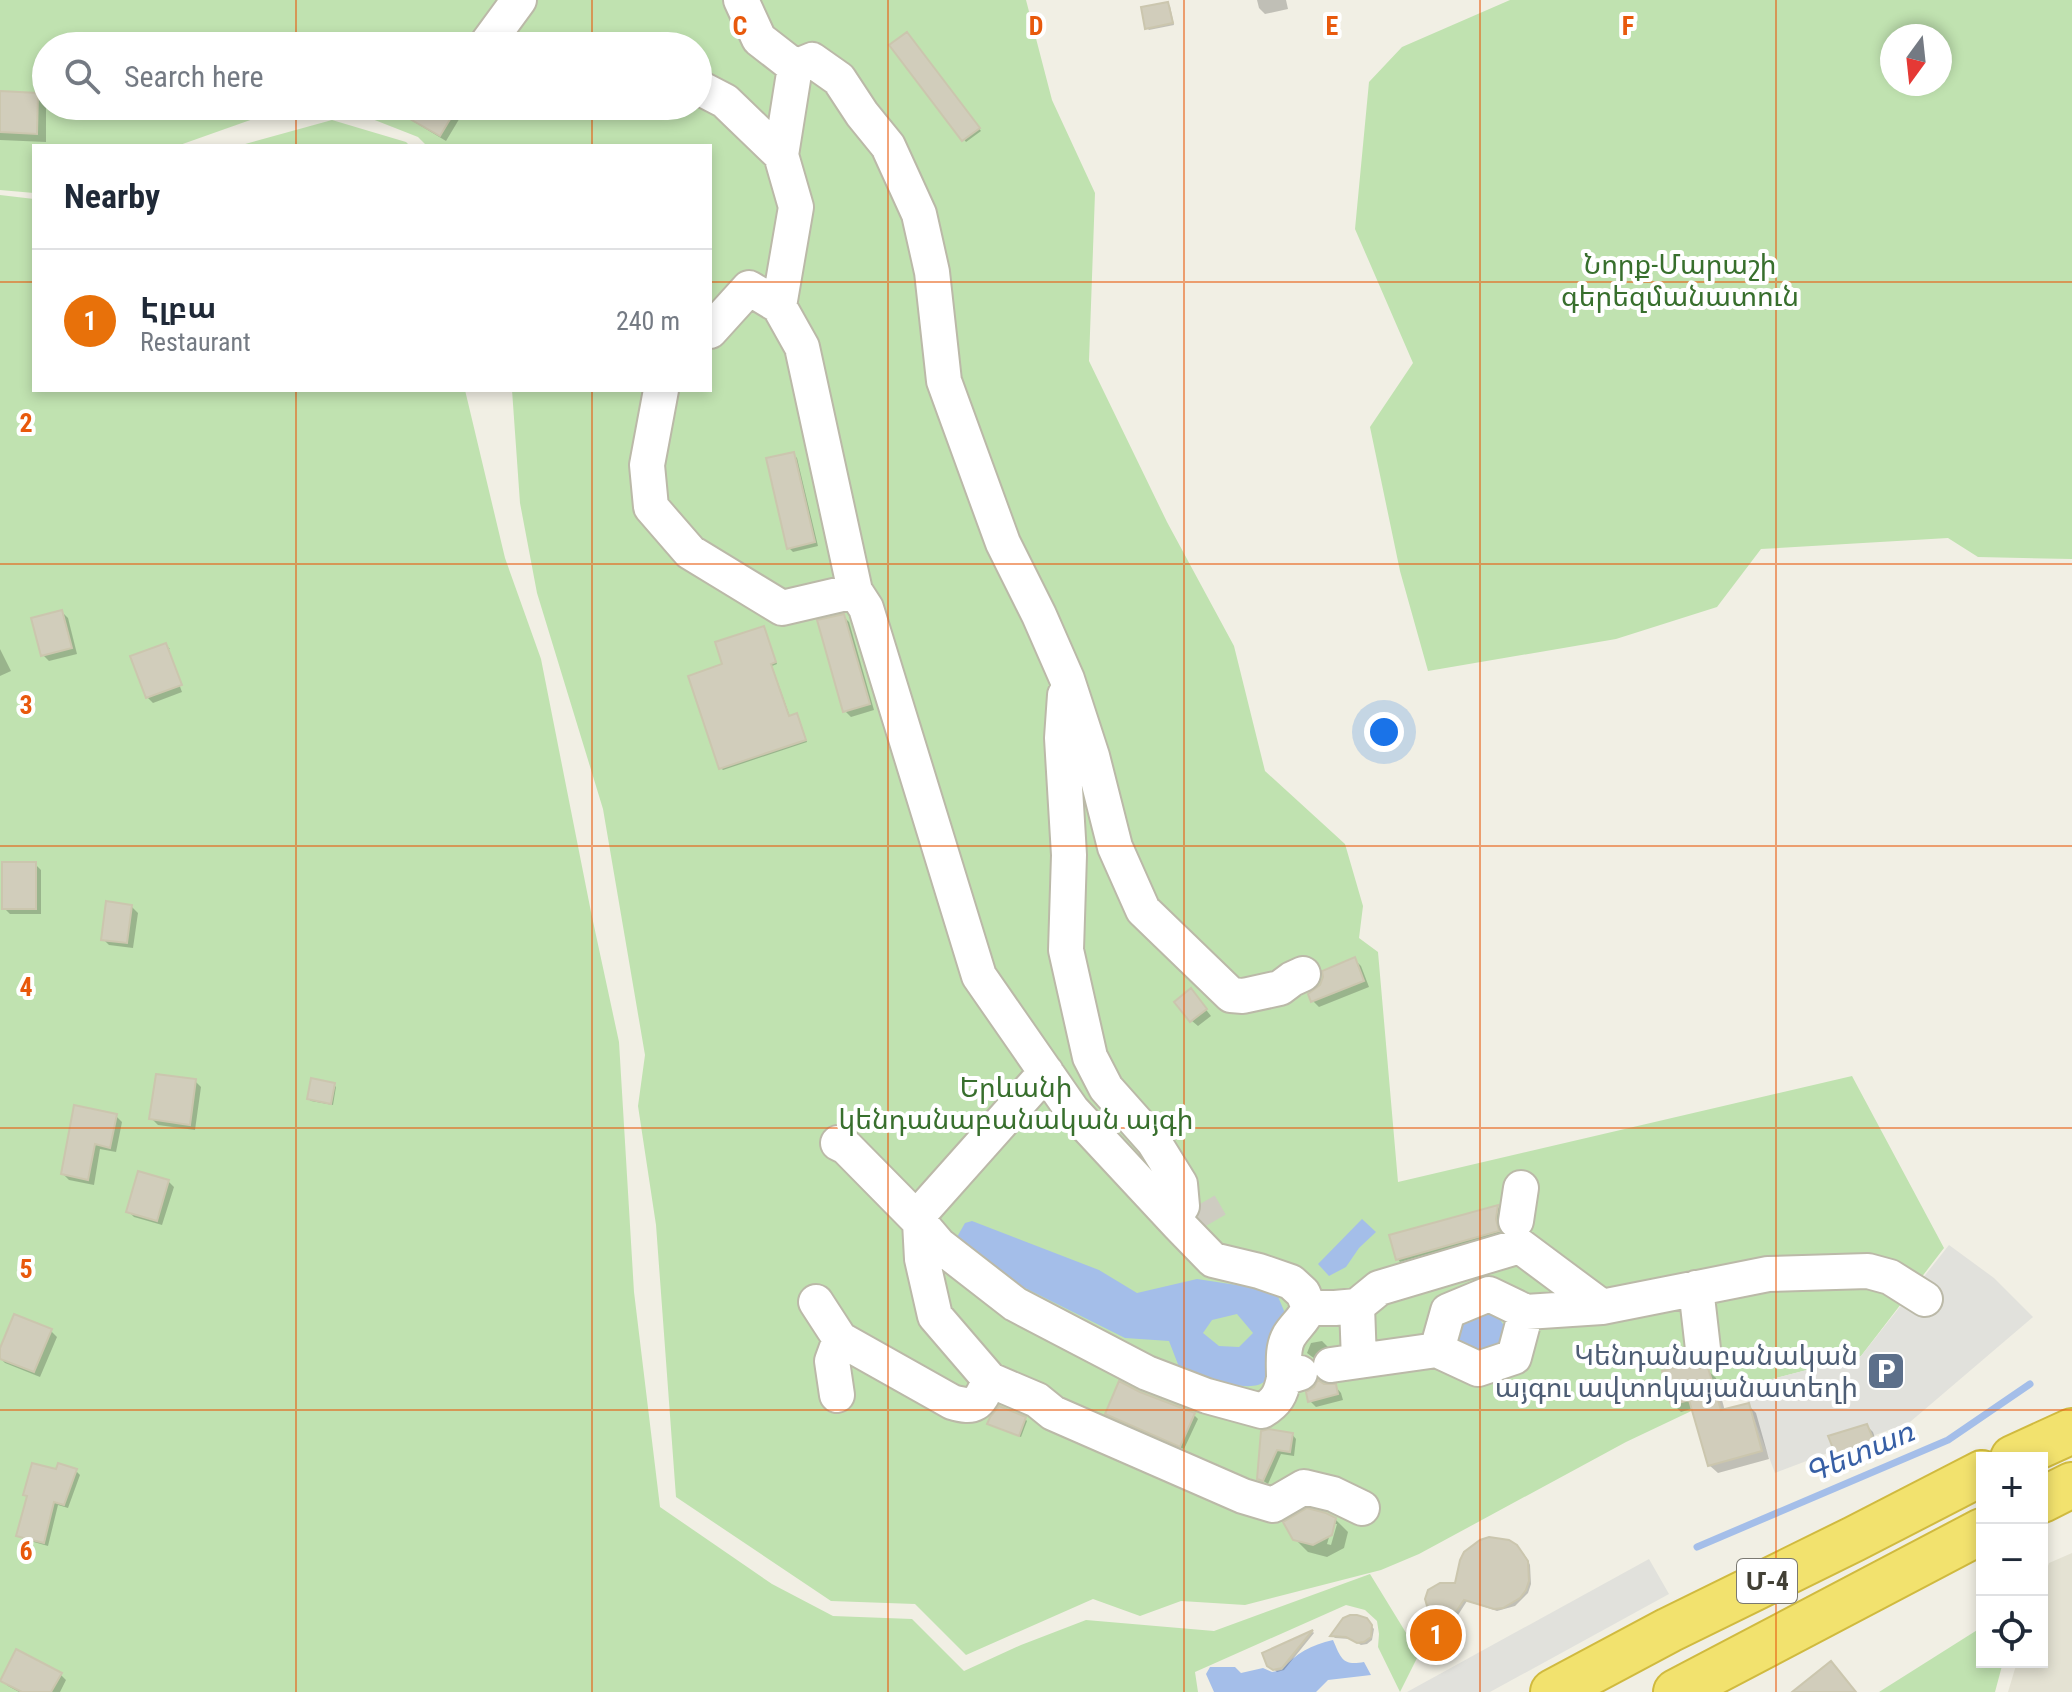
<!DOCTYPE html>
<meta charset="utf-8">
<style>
:root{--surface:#fff;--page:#f2f2f3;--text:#1f2937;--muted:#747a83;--line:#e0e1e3;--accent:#db2777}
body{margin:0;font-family:"Roboto Condensed","Noto Sans Armenian",sans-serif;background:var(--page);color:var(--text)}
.controls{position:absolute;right:24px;bottom:24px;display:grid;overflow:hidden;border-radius:0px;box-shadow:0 4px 12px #0003}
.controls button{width:72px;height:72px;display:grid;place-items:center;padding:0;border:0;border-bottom:2px solid var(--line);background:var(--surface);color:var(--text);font:40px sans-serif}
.compass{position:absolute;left:1880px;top:24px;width:72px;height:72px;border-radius:50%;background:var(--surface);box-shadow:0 4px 12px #0003;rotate:195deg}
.you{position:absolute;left:1384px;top:732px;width:28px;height:28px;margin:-20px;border:6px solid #fff;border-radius:50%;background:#1a73e8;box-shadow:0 0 0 12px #1a73e833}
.badge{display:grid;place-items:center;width:52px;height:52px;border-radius:50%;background:var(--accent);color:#fff;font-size:26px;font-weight:700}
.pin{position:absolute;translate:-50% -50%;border:4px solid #fff;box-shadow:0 2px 8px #0006}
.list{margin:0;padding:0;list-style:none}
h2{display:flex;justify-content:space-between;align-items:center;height:104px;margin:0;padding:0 32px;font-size:34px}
h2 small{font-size:26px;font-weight:400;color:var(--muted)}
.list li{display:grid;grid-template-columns:52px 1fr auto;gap:24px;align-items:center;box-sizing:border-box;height:144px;padding:0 32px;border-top:2px solid var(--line)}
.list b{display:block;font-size:30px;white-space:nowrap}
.list p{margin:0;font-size:26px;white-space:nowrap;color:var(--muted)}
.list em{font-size:26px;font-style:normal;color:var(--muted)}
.icon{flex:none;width:44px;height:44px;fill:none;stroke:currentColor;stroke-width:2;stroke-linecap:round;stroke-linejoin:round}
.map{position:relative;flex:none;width:2072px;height:1692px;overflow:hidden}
.search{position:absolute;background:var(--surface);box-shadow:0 4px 12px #0003;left:32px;top:32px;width:680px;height:88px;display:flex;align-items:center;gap:20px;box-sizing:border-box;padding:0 28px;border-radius:44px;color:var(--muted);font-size:30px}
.panel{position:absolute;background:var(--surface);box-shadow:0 4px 12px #0003;left:32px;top:144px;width:680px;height:248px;border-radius:0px}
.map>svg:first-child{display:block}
</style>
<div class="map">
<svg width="2072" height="1692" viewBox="0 0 2072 1692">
<rect width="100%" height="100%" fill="#f1efe4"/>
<!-- residential -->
<path fill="#e4e2d3" d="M 2072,1553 L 2072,1692 L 2008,1692 L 2017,1662 L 2042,1662 L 2042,1584 L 2049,1563 Z"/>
<!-- green -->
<path fill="#c0e2b0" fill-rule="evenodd" d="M 0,0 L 1026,0 L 1052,100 L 1095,193 L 1089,361 L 1167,522 L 1234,646 L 1265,771 L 1345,844 L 1363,906 L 1359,938 L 1378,952 L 1398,1182 L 1852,1076 L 1944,1248 L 1861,1356 L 1742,1387 L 1626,1442 L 1419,1554 L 1381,1570 L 1245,1605 L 1181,1601 L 1140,1616 L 1093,1599 L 966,1655 L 915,1604 L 831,1601 L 676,1497 L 656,1225 L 638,1106 L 645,1055 L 603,809 L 537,593 L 520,503 L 512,390 L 710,390 L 710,146 L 427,146 L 418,137 L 339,106 L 698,106 L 698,46 L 46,46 L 46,106 L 290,106 L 177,146 L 34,146 L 34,193 L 0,190 Z
M 1510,0 L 2072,0 L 2072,559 L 1978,557 L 1948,538 L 1761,549 L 1717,607 L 1616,639 L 1428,671 L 1400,571 L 1370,427 L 1413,363 L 1355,229 L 1369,82 L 1402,47 ZM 1892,36 L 1940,36 L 1940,84 L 1892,84 Z
M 332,120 L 406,142 L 410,146 L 238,146 Z
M 0,195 L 34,199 L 34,390 L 465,390 L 505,558 L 541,659 L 591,912 L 619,1042 L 634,1292 L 660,1507 L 772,1584 L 833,1616 L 912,1619 L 964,1671 L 1021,1645 L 1086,1620 L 1214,1631 L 1370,1574 L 1419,1654 L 1400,1692 L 1378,1647 L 1379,1634 L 1377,1621 L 1365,1610 L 1346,1605 L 1195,1672 L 1198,1692 L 0,1692 Z
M 1982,1627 L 1982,1662 L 2003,1662 L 1995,1692 L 1879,1692 Z"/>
<!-- parking -->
<path fill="#e1e1dc" d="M 1949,1245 L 1994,1278 L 2033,1317 L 1910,1422 L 1775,1473 L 1742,1387 L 1861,1356 Z
M 1649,1559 L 1669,1594 L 1490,1692 L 1407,1692 Z"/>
<!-- water -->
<path fill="#a4bee9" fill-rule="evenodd" d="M 1362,1219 L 1376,1232 L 1359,1248 L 1346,1267 L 1329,1276 L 1318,1264 Z
M 972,1221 L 1099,1270 L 1137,1293 L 1197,1279 L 1263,1289 L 1273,1285 L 1288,1320 C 1283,1334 1274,1371 1265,1381 C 1250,1396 1196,1374 1179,1367 L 1169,1341 L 1125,1338 L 1021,1286 L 957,1237 L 965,1223 ZM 1237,1314 L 1253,1333 L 1239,1347 L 1219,1346 L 1203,1333 L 1212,1320 Z
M 1488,1312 C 1513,1324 1505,1336 1494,1355 L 1461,1347 C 1457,1336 1458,1328 1465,1318 Z
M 1333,1640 C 1341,1658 1342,1666 1364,1662 L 1371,1675 L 1328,1680 L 1316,1692 L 1214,1692 L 1206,1674 L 1210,1667 L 1235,1667 L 1241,1673 L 1263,1668 L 1272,1672 L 1282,1670 C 1296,1653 1311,1645 1333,1640 Z"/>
<!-- shadow -->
<path fill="#0003" fill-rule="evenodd" d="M 1257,0 L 1286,0 L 1288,9 L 1265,14 L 1259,8 Z
M 1168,4 L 1170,6 L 1174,25 L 1149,30 L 1147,28 Z
M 909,36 L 981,131 L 966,142 L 892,45 Z
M 0,93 L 38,95 L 46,103 L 46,142 L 0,140 Z
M 410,106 L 467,106 L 446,141 L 411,120 L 405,115 Z
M 793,454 L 797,458 L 818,546 L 793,552 L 789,548 Z
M 62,612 L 68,618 L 77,654 L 49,661 L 43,655 Z
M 843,616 L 849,622 L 874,710 L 851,717 L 845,711 Z
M 764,628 L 777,664 L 772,666 L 790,717 L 796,715 L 799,718 L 807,742 L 723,770 L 721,768 Z
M 165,645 L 170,649 L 166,649 L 182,692 L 153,703 L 147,697 Z
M 0,649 L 11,671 L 0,676 Z
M 35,864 L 41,870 L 41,914 L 10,914 L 4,908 Z
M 132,907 L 138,913 L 133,948 L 109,945 L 103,939 Z
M 1355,960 L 1361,966 L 1369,987 L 1319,1007 L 1313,1001 L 1321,986 Z
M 1196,997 L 1211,1016 L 1198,1026 L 1192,1021 Z
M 195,1081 L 201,1087 L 195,1130 L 158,1125 L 152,1119 Z
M 334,1085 L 336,1087 L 333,1105 L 311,1101 L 309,1099 Z
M 116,1116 L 122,1122 L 116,1152 L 100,1149 L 94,1185 L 69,1180 L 63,1174 Z
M 168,1181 L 174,1187 L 162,1225 L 134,1217 L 128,1211 Z
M 1498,1207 L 1500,1210 L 1498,1223 L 1501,1233 L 1400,1262 L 1398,1259 Z
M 51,1331 L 57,1337 L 40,1377 L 5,1363 L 0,1358 L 0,1353 Z
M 1322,1341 L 1328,1347 L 1330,1353 L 1319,1362 L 1307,1353 L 1311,1343 Z
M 1695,1370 L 1707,1370 L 1716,1378 L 1725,1411 L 1748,1405 L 1756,1413 L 1769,1459 L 1718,1473 L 1709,1465 L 1694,1408 L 1681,1412 L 1673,1404 Z
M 1324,1386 L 1335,1386 L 1341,1393 L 1343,1400 L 1316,1407 L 1310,1401 Z
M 1107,1413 L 1194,1415 L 1198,1419 L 1184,1449 L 1111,1417 Z
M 1025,1419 L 1027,1421 L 1021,1437 L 989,1424 Z
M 1867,1426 L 1873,1432 L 1878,1447 L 1843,1461 L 1837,1455 Z
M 1263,1432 L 1292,1434 L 1296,1439 L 1294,1456 L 1281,1454 L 1268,1484 L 1259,1478 Z
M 76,1471 L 80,1475 L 68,1508 L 58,1505 L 48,1546 L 23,1539 L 19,1535 L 29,1498 L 57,1472 Z
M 1335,1519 L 1348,1532 L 1344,1548 L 1327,1557 L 1308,1552 L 1295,1539 ZM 1333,1524 L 1337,1524 L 1331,1545 L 1327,1544 Z
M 1508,1542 L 1526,1557 L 1530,1565 L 1531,1584 L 1528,1593 L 1515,1606 L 1497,1611 L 1467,1601 L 1458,1615 L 1450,1619 L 1442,1619 L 1434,1615 L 1456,1585 Z
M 1369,1623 L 1374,1629 L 1372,1640 L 1367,1644 L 1361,1645 L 1350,1639 L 1335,1638 L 1333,1636 Z
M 1313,1632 L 1314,1633 L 1284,1670 L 1277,1672 L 1272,1668 L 1264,1654 Z
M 60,1674 L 66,1680 L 60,1692 L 19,1692 L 8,1686 L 2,1680 Z"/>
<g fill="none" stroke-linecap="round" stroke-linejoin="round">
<!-- stream -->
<path stroke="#a4bee9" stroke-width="7" d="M 1697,1547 L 1948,1440 L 2030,1384"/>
</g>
<!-- building -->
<path fill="#d1cdbb" stroke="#cbc6ae" stroke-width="2" d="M 1168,2 L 1173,23 L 1145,29 L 1141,7 Z
M 907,32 L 980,128 L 962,141 L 889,45 Z
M 0,91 L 38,93 L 37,134 L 0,132 Z
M 387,106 L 458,106 L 440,136 Z
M 794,452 L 815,542 L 787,549 L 766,458 Z
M 62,610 L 72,648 L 41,656 L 31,618 Z
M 844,614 L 870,704 L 843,712 L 817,620 Z
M 764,626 L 776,662 L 771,664 L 789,716 L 797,713 L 806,740 L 719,769 L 688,676 L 722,664 L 715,642 Z
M 166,643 L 182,685 L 146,698 L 130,656 Z
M 2,862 L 36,862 L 36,909 L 2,909 Z
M 106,901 L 132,905 L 127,943 L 101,940 Z
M 1355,957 L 1364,981 L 1311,1002 L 1308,994 L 1320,985 L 1323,977 L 1322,971 Z
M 1191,988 L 1207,1009 L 1190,1022 L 1174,1002 Z
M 156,1074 L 196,1079 L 190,1125 L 149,1119 Z
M 311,1078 L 335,1083 L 331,1104 L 307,1099 Z
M 74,1105 L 117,1114 L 110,1148 L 95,1144 L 88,1180 L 61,1174 Z
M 138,1171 L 169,1180 L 157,1221 L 126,1212 Z
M 1498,1205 L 1496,1219 L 1499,1231 L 1396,1260 L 1389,1235 Z
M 14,1314 L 52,1329 L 34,1372 L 0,1359 L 0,1348 Z
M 1690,1363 L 1696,1368 L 1708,1368 L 1721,1410 L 1749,1403 L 1762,1451 L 1708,1466 L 1689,1400 L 1671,1405 L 1662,1371 Z
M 1318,1380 L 1324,1384 L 1336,1384 L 1338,1394 L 1308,1402 L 1306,1392 L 1314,1387 Z
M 1119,1381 L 1140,1392 L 1195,1413 L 1180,1447 L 1105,1414 Z
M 999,1406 L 1026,1417 L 1019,1436 L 987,1424 L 990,1417 Z
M 1867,1424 L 1874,1441 L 1836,1456 L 1828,1436 Z
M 1269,1429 L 1293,1433 L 1290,1452 L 1277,1450 L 1263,1481 L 1257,1479 L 1261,1431 Z
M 32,1463 L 56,1469 L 58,1463 L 77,1469 L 64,1505 L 54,1502 L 44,1543 L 16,1536 L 27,1496 L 23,1495 Z
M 1307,1508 L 1326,1513 L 1336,1518 L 1332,1535 L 1313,1545 L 1293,1540 L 1283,1522 Z
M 1489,1537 L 1509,1540 L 1517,1545 L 1528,1561 L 1529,1581 L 1526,1590 L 1520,1598 L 1503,1608 L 1494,1609 L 1464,1600 L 1455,1613 L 1442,1619 L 1429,1613 L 1425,1599 L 1428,1590 L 1440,1583 L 1455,1583 L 1460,1560 L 1464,1552 L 1480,1540 Z
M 1350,1615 L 1357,1615 L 1367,1618 L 1372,1625 L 1371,1637 L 1364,1642 L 1357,1643 L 1346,1637 L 1330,1636 L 1343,1618 Z
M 1313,1630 L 1282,1668 L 1273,1670 L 1267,1666 L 1262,1653 Z
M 16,1649 L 62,1673 L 51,1692 L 22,1692 L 0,1681 Z
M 1831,1661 L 1856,1692 L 1792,1692 Z"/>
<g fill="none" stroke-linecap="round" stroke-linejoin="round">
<!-- minor-tunnel -->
<path stroke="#ceccc1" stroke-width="34" stroke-dasharray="34 17" stroke-linecap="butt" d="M 1200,1204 L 1211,1223"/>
<defs>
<path id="minor" d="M 741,0 L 759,39 L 795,67 L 781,155 L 796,207 L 779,306 L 802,347 L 855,591 L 866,608 L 979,976 L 1072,1110 L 1179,1225 L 1213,1260 L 1259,1271 L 1291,1282 L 1303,1293 L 1309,1308 C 1303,1321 1296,1325 1289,1336 C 1282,1348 1284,1365 1284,1378
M 486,45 L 519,0
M 795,67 L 812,60 L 839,79 L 862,114 L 888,146 L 919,214 L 932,272 L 944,381 L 1003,543 L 1039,615 L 1067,679 L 1092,756 L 1115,847 L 1143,910 L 1231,995 L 1243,996 L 1280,988 L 1292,979 L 1303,974
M 698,87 L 725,101 L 781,155
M 710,331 L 749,288 L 779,306
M 661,390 L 647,465 L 651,507 L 690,552 L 782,608 L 855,591
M 1065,695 L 1062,738 L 1069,855 L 1066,950 L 1090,1057 L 1106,1088 L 1154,1142 L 1180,1184 L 1182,1206
M 1046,1072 L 916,1218 L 939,1245 L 1015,1304 L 1147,1373 L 1207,1396 L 1262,1411 C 1277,1402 1281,1394 1284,1378 L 1300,1373
M 838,1143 L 846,1147 L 916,1218
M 1516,1221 L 1521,1188
M 920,1222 L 922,1259 L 935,1316 L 990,1380 L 1037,1400 L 1053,1413 L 1243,1496 L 1273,1505 L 1304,1487 L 1333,1494 L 1362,1508
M 1696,1288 L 1703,1349
M 816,1302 L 840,1339 L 952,1402 C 978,1410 979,1402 990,1380
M 1309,1308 L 1335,1308 L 1357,1306 L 1379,1288 L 1520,1246 L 1602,1307 L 1768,1274 L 1868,1271 L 1890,1277 L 1925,1299
M 1437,1350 L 1478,1369 L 1514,1357 L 1526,1312
M 1359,1361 L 1437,1350 L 1448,1311 L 1489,1294 L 1526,1312 L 1602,1307
M 1331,1365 L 1359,1361 L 1357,1306
M 837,1395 L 832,1361 L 840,1339"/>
<path id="highway" d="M 2013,1458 L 2072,1431
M 2042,1500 L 2072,1485
M 1553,1692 L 1669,1630 L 1854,1539 L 1982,1473
M 1676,1692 L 1982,1531"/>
</defs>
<!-- minor casing -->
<use href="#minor" stroke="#bbb9a8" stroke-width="38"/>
<!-- highway casing -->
<use href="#highway" stroke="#d0ba3f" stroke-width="48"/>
<!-- minor -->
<use href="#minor" stroke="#fff" stroke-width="34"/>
<!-- highway -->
<use href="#highway" stroke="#f2e26e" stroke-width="44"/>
</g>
<!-- grid -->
<path fill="none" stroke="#e8590c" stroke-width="2" stroke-opacity="0.55" d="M 296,0 L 296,46M 592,0 L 592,46M 888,0 L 888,1692M 1184,0 L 1184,1692M 1480,0 L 1480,1692M 1776,0 L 1776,1692M 296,106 L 296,146M 592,106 L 592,146M 0,282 L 34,282M 710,282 L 2072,282M 296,390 L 296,1692M 592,390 L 592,1692M 0,564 L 2072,564M 0,846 L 2072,846M 0,1128 L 2072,1128M 0,1410 L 2072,1410"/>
<!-- icons -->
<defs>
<symbol id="parking-square" viewBox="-11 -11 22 22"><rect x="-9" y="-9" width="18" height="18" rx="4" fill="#5c6f8a" stroke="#fff"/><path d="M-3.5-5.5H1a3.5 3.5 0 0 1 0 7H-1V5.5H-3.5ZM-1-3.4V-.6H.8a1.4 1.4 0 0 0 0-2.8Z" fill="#fff"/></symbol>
</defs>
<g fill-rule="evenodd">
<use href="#parking-square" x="1864" y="1349" width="44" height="44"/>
</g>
<g text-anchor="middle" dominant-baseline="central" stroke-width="8" stroke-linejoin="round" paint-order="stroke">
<!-- shield labels -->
<rect fill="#fff" stroke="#7b7972" stroke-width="2" x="1737" y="1559" width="60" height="44" rx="6"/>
<g font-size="26" font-weight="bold" fill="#424035">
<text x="1767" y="1581">Մ-4</text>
</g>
<!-- park labels -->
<g font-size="28" fill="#386f2d" stroke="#fff">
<text x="1680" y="264">Նորք-Մարաշի<tspan x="1680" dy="32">գերեզմանատուն</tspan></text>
<text x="1016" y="1087">Երևանի<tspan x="1016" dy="32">կենդանաբանական այգի</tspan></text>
</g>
<!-- service labels -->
<g font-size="28" fill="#4e5e75" stroke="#fff" text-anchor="end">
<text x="1858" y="1355">Կենդանաբանական<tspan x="1858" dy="32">այգու ավտոկայանատեղի</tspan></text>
</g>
<!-- water labels -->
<g font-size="30" font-style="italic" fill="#375fa5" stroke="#fff">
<text transform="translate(1859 1452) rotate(-23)">Գետառ</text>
</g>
</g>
<g font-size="26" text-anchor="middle" font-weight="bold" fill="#e8590c" stroke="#fff" stroke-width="8" stroke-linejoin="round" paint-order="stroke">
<text x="740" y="35">C</text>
<text x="1036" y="35">D</text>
<text x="1332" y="35">E</text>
<text x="1628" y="35">F</text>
<text x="26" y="432">2</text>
<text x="26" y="714">3</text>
<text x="26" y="996">4</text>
<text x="26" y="1278">5</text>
<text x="26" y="1560">6</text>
</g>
</svg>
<div class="controls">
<button>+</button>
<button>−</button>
<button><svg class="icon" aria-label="locate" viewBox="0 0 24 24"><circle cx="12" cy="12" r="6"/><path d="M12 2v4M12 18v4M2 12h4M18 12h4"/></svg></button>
</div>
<svg class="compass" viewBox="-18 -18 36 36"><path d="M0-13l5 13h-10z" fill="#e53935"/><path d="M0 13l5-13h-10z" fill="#747a83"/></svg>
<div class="you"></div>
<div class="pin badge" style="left:1436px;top:1635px;background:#e8710a">1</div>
<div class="search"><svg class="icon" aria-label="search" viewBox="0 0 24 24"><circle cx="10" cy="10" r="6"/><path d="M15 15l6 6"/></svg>Search here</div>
<section class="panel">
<h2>Nearby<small></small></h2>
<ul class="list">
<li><span class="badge" style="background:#e8710a">1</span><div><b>Էլբա</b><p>Restaurant</p></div><em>240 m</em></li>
</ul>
</section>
</div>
